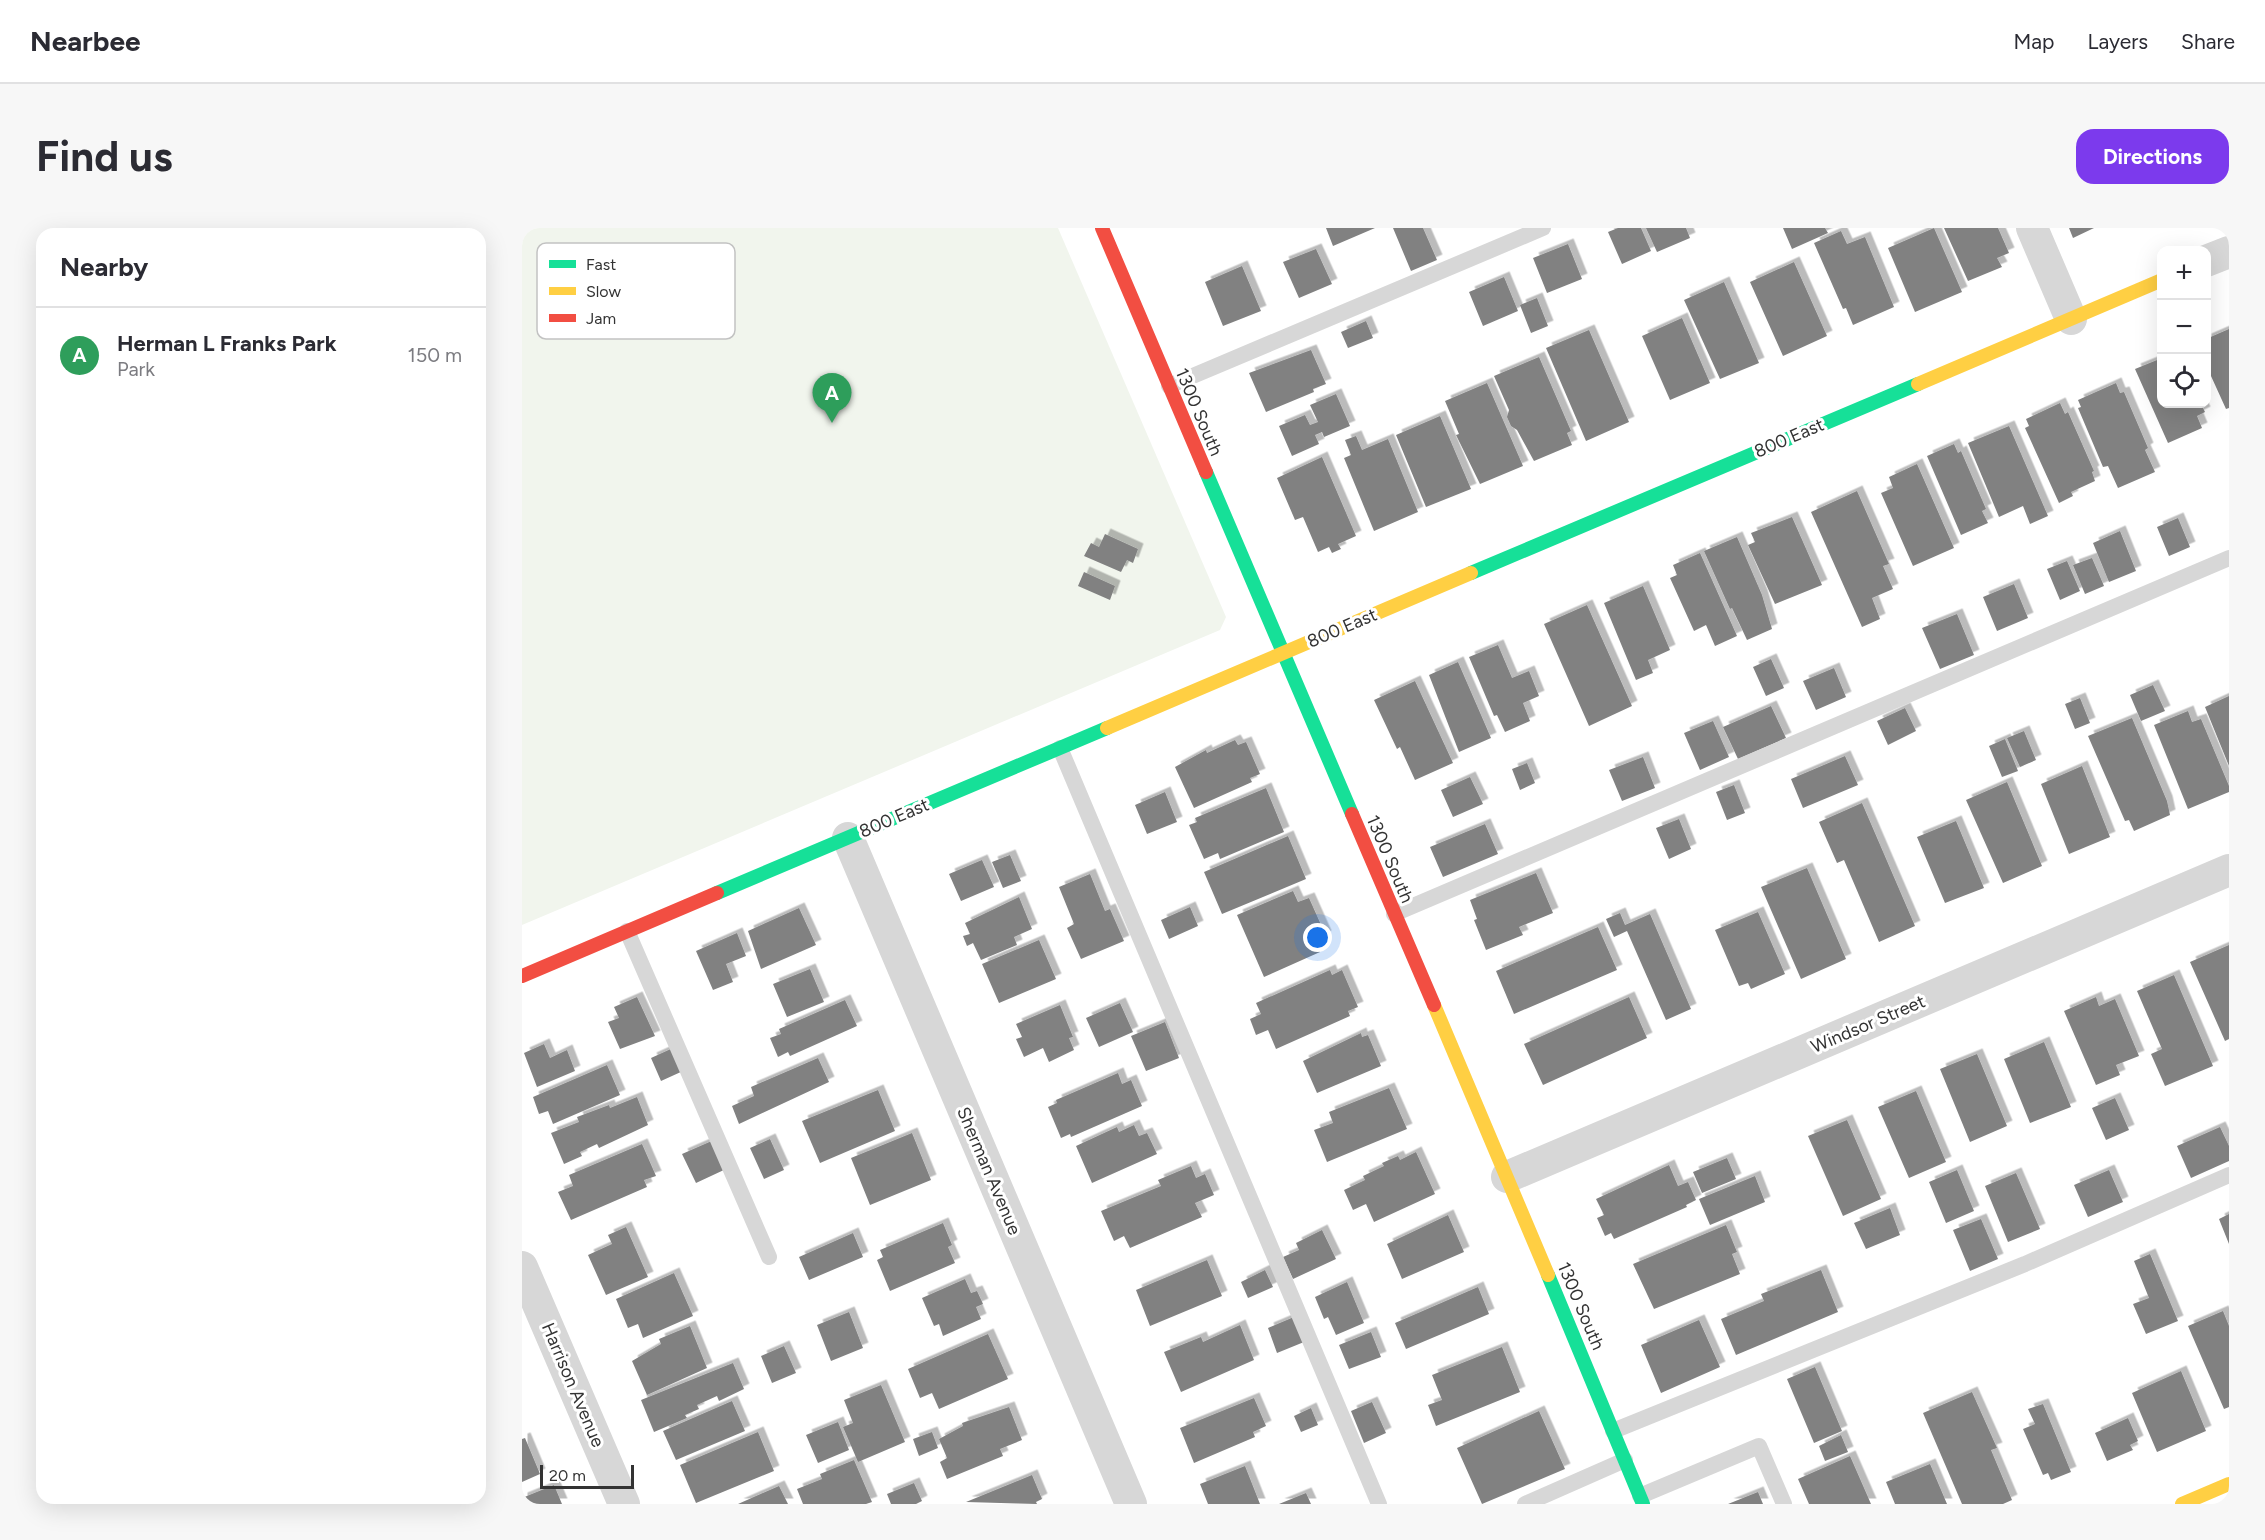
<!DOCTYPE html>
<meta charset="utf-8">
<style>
:root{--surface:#fff;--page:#f7f7f7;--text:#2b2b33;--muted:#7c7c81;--line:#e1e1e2;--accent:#7c3aed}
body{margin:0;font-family:Figtree,sans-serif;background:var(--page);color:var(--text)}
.controls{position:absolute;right:18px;top:18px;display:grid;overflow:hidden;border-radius:12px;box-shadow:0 6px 24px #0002}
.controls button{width:54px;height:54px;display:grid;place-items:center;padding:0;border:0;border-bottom:2px solid var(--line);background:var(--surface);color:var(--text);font:30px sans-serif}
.scale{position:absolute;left:18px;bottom:15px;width:94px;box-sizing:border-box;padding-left:6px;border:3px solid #333;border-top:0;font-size:16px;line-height:21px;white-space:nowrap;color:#333;-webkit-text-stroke:4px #fff;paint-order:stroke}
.you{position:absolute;left:796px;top:710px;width:21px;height:21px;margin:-15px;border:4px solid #fff;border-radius:50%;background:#1a73e8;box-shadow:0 0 0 9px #1a73e833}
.badge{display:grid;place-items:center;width:39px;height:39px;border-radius:50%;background:var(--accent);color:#fff;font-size:20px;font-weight:700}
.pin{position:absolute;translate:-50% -50px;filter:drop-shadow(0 2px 3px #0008)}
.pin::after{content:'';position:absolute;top:32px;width:21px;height:18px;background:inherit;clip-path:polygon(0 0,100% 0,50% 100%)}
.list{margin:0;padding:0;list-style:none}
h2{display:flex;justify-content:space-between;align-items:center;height:78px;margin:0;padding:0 24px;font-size:26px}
h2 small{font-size:20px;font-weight:400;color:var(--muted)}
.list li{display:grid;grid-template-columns:39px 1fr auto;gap:18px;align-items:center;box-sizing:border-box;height:96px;padding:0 24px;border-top:2px solid var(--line)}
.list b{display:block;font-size:22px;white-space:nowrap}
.list p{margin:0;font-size:20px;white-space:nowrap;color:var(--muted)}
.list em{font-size:20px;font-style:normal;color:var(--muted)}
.icon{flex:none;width:33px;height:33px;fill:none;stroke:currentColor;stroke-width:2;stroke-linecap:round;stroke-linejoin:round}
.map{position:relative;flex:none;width:1707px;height:1276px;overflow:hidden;border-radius:18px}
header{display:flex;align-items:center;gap:36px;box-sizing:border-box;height:84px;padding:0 30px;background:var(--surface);border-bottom:2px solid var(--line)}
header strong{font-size:28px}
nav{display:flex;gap:33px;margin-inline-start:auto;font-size:21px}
.intro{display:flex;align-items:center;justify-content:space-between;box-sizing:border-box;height:144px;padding:0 36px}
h1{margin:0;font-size:42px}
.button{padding:15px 27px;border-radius:18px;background:var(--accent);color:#fff;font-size:21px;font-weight:700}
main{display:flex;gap:36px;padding:0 36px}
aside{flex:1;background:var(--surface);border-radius:18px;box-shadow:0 6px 24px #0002}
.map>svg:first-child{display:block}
</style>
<header>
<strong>Nearbee</strong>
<nav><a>Map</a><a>Layers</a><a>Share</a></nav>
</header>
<div class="intro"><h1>Find us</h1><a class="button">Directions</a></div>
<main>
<aside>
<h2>Nearby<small></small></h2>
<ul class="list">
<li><span class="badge" style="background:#2e9e5b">A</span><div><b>Herman L Franks Park</b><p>Park</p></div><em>150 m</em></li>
</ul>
</aside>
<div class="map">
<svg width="1707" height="1276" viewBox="0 0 1707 1276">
<defs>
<filter id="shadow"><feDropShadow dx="5.5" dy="-5.5" stdDeviation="0" flood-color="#0004"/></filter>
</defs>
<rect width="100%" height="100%" fill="#fff"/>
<!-- green -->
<path fill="#f1f5ed" d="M 0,0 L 536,0 L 704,389 L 698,402 L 0,697 Z"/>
<!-- building -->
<path fill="#818181" filter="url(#shadow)" d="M 804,0 L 853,0 L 811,18 Z
M 871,0 L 901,0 L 915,32 L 889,43 Z
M 1096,0 L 1119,0 L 1129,23 L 1100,36 L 1086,4 Z
M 1124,0 L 1164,0 L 1168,10 L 1135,24 Z
M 1261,0 L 1303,0 L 1306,5 L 1270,21 Z
M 1412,0 L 1440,64 L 1393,84 L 1366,20 Z
M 1422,0 L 1476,0 L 1487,25 L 1475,30 L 1480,39 L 1446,53 Z
M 1547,0 L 1572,0 L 1551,10 Z
M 1319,3 L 1325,16 L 1343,9 L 1372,79 L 1331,97 L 1324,80 L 1321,81 L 1292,15 Z
M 1046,16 L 1060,51 L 1025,65 L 1011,30 Z
M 794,21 L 810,56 L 777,70 L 761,34 Z
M 1272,34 L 1305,108 L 1261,128 L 1228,54 Z
M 720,38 L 739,83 L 701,98 L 683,54 Z
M 982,49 L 996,83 L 961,98 L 947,64 Z
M 1202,54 L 1237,135 L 1198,151 L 1162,72 Z
M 1015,70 L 1026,98 L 1009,105 L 998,77 Z
M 1160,90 L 1188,155 L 1148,172 L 1120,108 Z
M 844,93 L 851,110 L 826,120 L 819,104 Z
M 1707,101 L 1707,180 L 1704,181 L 1684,137 L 1684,111 Z
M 1067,102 L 1107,194 L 1064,213 L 1024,120 Z
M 789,122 L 804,156 L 791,161 L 792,164 L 744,184 L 727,145 Z
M 1017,129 L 1049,203 L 1045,205 L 1050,217 L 1012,233 L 995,202 L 989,198 L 985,189 L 987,182 L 972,148 Z
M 1640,130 L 1640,176 L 1679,176 L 1683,184 L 1675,188 L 1680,200 L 1646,215 L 1613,141 Z
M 965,155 L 1001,238 L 958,256 L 934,207 L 937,206 L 923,173 Z
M 1594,155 L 1598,165 L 1602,164 L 1626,220 L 1623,222 L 1633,244 L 1596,260 L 1586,238 L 1581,239 L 1556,180 L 1559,179 L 1556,172 Z
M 814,166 L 828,198 L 802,209 L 800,204 L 793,207 L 797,216 L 770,228 L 757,198 L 783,187 L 788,197 L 796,194 L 788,177 Z
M 1538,175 L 1543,186 L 1546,184 L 1572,243 L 1570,244 L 1573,253 L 1549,264 L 1551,268 L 1537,275 L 1503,200 L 1507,198 L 1504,191 Z
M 918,188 L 949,261 L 904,279 L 874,207 Z
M 1487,198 L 1526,288 L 1508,296 L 1501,278 L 1477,289 L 1446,215 Z
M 834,208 L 840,222 L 866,211 L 896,284 L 852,303 L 822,230 L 829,227 L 823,212 Z
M 1432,216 L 1436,225 L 1439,223 L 1464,281 L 1460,283 L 1466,295 L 1439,307 L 1405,228 Z
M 800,229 L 834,308 L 816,316 L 819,321 L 810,325 L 807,319 L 796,324 L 781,289 L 773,292 L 755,250 Z
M 1395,236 L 1432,320 L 1391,338 L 1359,265 L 1371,260 L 1367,249 Z
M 1335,263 L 1367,336 L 1361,338 L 1371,361 L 1350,370 L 1358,391 L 1340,399 L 1289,284 Z
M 1270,289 L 1300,357 L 1253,376 L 1226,317 L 1233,314 L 1229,305 Z
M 1656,290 L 1668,319 L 1647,328 L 1635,299 Z
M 1598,303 L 1614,343 L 1587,354 L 1571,315 Z
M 583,306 L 616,321 L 611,335 L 605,332 L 599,344 L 562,328 L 569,315 L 577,319 Z
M 1215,309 L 1240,367 L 1250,401 L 1225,412 L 1210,380 L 1208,381 L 1182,323 Z
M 1178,325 L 1215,408 L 1193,418 L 1184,397 L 1172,403 L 1148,350 L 1155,347 L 1151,337 Z
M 1570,330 L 1582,358 L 1563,366 L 1551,337 Z
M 1545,333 L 1558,363 L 1538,372 L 1525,341 Z
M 562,344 L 593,358 L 588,372 L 556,358 Z
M 1492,356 L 1506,390 L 1475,403 L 1461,369 Z
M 1121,358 L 1148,422 L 1126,432 L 1131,445 L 1114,452 L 1082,375 Z
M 1065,377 L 1110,478 L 1067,498 L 1022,396 Z
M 1435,386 L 1452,427 L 1418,441 L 1400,400 Z
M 976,417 L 990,450 L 1007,443 L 1017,468 L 1001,475 L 1008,493 L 983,504 L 975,487 L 972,488 L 947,429 Z
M 1249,431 L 1262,460 L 1244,468 L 1231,439 Z
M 936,434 L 969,510 L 937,524 L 907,447 Z
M 1312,440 L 1324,469 L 1294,482 L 1281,453 Z
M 893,453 L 931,535 L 893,552 L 878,519 L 875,521 L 852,472 Z
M 1631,457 L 1643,483 L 1619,493 L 1608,467 Z
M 1707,468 L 1707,538 L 1683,479 Z
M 1558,470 L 1568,495 L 1553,501 L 1543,476 Z
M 1249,478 L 1264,510 L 1216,531 L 1201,499 Z
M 1383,480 L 1394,503 L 1366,517 L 1355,493 Z
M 1666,483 L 1670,494 L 1679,491 L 1707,558 L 1707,564 L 1666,581 L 1632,497 Z
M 1610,490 L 1645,573 L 1648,587 L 1612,603 L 1607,592 L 1603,593 L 1566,508 Z
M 1191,493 L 1207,529 L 1178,542 L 1162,505 Z
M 1502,503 L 1514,532 L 1498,539 L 1485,510 Z
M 1483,511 L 1496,543 L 1480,549 L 1467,518 Z
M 713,512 L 716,517 L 724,514 L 738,546 L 728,550 L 730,554 L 672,580 L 653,539 L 684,522 L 685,525 Z
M 1323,528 L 1336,557 L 1281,580 L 1269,551 Z
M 1121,529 L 1133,560 L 1100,573 L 1087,542 Z
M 1005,535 L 1013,555 L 998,562 L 990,541 Z
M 1560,538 L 1588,609 L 1547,626 L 1519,556 Z
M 948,549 L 961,576 L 931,589 L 919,562 Z
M 1485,554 L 1520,638 L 1481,655 L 1444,572 Z
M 1212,557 L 1223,585 L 1205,592 L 1194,564 Z
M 744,560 L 762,604 L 698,631 L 696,625 L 682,631 L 667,597 L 675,594 L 673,590 Z
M 643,564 L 655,594 L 625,606 L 613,577 Z
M 1340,575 L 1393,698 L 1357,714 L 1322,632 L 1315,635 L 1297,594 Z
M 1157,591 L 1169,621 L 1147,631 L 1134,600 Z
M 1434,593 L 1462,660 L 1423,675 L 1395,609 Z
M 963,596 L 976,626 L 921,649 L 908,619 Z
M 766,608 L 784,651 L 700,686 L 682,644 Z
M 488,627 L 499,653 L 481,660 L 470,634 Z
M 460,632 L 472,659 L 439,673 L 427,646 Z
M 1285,640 L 1324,731 L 1279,751 L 1239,659 Z
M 1014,645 L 1031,685 L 997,699 L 1001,707 L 964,722 L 952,692 L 955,691 L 948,672 Z
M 568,646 L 583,683 L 588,681 L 602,713 L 559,731 L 545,700 L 552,696 L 537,659 Z
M 771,663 L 776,674 L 787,670 L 804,708 L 793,713 L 798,724 L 742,749 L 715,687 Z
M 497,669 L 510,701 L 492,709 L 495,717 L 459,732 L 451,715 L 445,718 L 441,708 L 448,706 L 443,695 Z
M 668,679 L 676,698 L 647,711 L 639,692 Z
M 277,680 L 294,717 L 239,741 L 226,703 Z
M 1236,684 L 1263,746 L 1229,761 L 1226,755 L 1217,758 L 1193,702 Z
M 1098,685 L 1103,697 L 1128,686 L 1169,781 L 1144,792 L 1105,703 L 1092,709 L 1084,691 Z
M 1076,699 L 1095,742 L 992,786 L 974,743 Z
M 215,705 L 224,728 L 204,736 L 211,754 L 191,762 L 174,723 Z
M 517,712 L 534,751 L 477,775 L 460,736 Z
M 1707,717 L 1707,811 L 1703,813 L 1668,734 Z
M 288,741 L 302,774 L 265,789 L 251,756 Z
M 808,742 L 810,747 L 820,742 L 836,779 L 826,783 L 828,788 L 754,821 L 746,802 L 734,807 L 728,791 L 739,786 L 734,775 Z
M 1652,747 L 1691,838 L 1643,858 L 1629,826 L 1640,821 L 1615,763 Z
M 115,769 L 133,808 L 98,821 L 86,794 L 97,790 L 92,779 Z
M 1107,769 L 1125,810 L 1021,857 L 1002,816 Z
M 1574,769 L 1577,778 L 1593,771 L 1617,828 L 1594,837 L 1598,847 L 1574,857 L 1542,783 Z
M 323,772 L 335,798 L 268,828 L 266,824 L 256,829 L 248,810 L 259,806 L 257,801 Z
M 598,775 L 611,804 L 577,819 L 564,790 Z
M 538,777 L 551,809 L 547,810 L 552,822 L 527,834 L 521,820 L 502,829 L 494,811 L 500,809 L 494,796 Z
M 643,794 L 657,830 L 624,843 L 609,808 Z
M 839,805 L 840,809 L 846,807 L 859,838 L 795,865 L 781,833 Z
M 1522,814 L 1549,879 L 1508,895 L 1482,831 Z
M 22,816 L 28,830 L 45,822 L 53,843 L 15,859 L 2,825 Z
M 151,820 L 161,843 L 139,853 L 129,830 Z
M 1455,826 L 1485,898 L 1448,914 L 1418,841 Z
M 296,830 L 307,854 L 217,896 L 210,878 L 232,868 L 229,859 Z
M 85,837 L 98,867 L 31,896 L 26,883 L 17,886 L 11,869 Z
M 596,845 L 600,856 L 609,852 L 620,878 L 549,909 L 548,906 L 539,910 L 526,879 L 535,875 L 534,872 Z
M 867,860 L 885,901 L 805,934 L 792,902 L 811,895 L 807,884 Z
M 356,862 L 373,903 L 298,935 L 280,893 Z
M 1394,863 L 1424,934 L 1387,950 L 1356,879 Z
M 115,869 L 126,897 L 77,920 L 75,916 L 58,924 L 60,928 L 42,936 L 29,905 L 57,894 L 55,889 L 87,877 L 88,880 Z
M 1593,870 L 1607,902 L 1584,912 L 1570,880 Z
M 1325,892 L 1359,971 L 1321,988 L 1286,908 Z
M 612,897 L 617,908 L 625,905 L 635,926 L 570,955 L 554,918 L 595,899 L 597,904 Z
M 1698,899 L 1707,918 L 1707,933 L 1669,950 L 1655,918 Z
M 390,905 L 409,952 L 348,977 L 329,930 Z
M 248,911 L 262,942 L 242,951 L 228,920 Z
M 192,912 L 204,941 L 174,955 L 160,926 Z
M 120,916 L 134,948 L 122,952 L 125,959 L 49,992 L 36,964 L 51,958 L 47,947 Z
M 894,924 L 913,966 L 852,994 L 844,976 L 831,982 L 822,962 L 843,952 L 841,948 L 862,938 L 860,935 L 876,928 L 878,932 Z
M 1205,930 L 1214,951 L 1180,965 L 1171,944 Z
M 1147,937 L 1156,958 L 1166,954 L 1174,972 L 1164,977 L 1165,979 L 1092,1011 L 1089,1005 L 1083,1008 L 1075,990 L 1082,987 L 1074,971 Z
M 669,938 L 674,950 L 683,946 L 692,967 L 673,975 L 680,989 L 608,1020 L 602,1008 L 592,1013 L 579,983 L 639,958 L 636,952 Z
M 1435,942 L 1452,983 L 1424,995 L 1407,954 Z
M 1587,942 L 1601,974 L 1566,989 L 1552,957 Z
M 1494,945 L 1518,1001 L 1486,1014 L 1463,958 Z
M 1233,948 L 1243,974 L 1188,997 L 1177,971 Z
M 1368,980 L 1378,1007 L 1344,1021 L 1332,995 Z
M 1707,986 L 1707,1016 L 1697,991 Z
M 926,987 L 942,1024 L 880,1051 L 865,1016 Z
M 1459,991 L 1476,1031 L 1448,1043 L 1431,1002 Z
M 421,995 L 430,1017 L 426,1019 L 433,1035 L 368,1063 L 355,1032 L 361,1029 L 358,1022 Z
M 1204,997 L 1215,1024 L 1210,1026 L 1218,1046 L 1132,1081 L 1111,1036 Z
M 104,999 L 126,1049 L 84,1067 L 66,1027 L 90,1016 L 86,1007 Z
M 800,1002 L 814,1031 L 771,1051 L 761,1029 L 777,1022 L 774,1015 Z
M 331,1005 L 341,1029 L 287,1052 L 277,1029 Z
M 1628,1026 L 1656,1093 L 1624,1106 L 1611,1076 L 1627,1070 L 1612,1033 Z
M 685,1032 L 700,1068 L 628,1098 L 614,1062 Z
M 743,1042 L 751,1059 L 726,1070 L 719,1054 Z
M 1299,1042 L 1316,1084 L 1214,1127 L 1199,1091 L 1242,1073 L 1239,1066 Z
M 152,1045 L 171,1088 L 121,1110 L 116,1096 L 106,1100 L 94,1071 Z
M 443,1051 L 449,1065 L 455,1063 L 461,1076 L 454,1079 L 459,1091 L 421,1108 L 417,1096 L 412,1098 L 400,1070 Z
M 825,1054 L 842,1095 L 814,1107 L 806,1089 L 802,1091 L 793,1069 Z
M 956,1059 L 967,1086 L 884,1121 L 873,1095 Z
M 1701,1083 L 1707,1098 L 1707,1179 L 1702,1181 L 1666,1098 Z
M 327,1084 L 341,1120 L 309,1133 L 295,1097 Z
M 772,1089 L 782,1114 L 755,1125 L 746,1100 Z
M 1177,1092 L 1198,1139 L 1139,1165 L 1119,1117 Z
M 718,1097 L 732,1132 L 659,1164 L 642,1124 L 679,1109 L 681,1114 Z
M 168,1098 L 185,1140 L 125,1167 L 110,1133 L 139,1116 L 137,1111 Z
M 849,1104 L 859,1129 L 827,1141 L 817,1117 Z
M 466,1106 L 486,1151 L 417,1181 L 410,1165 L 398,1170 L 386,1141 Z
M 262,1118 L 274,1145 L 250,1155 L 239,1128 Z
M 980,1119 L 998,1164 L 914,1198 L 906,1177 L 920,1172 L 910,1147 Z
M 211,1135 L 222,1161 L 197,1173 L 195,1168 L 175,1177 L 177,1181 L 163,1187 L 165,1190 L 132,1204 L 119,1172 Z
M 1293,1139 L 1320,1203 L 1292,1215 L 1265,1151 Z
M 1659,1143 L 1684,1203 L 1635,1224 L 1610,1165 Z
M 359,1157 L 383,1214 L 336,1234 L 321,1199 L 331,1195 L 322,1172 Z
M 1450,1164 L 1475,1220 L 1469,1222 L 1490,1272 L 1481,1276 L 1440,1276 L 1401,1185 Z
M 732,1170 L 744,1198 L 731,1204 L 733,1209 L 672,1235 L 658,1200 Z
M 210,1173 L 223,1203 L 154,1232 L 141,1203 Z
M 850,1174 L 864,1205 L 842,1215 L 829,1183 Z
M 1521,1176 L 1549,1244 L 1529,1252 L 1526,1245 L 1521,1247 L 1501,1201 L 1513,1196 L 1506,1181 Z
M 487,1179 L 500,1212 L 478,1221 L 481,1228 L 425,1251 L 418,1234 L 425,1230 L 417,1211 L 441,1198 L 440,1195 Z
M 789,1180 L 796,1197 L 779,1204 L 772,1188 Z
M 1017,1183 L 1043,1241 L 960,1276 L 935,1220 Z
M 1606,1190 L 1616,1213 L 1608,1217 L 1611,1222 L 1585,1233 L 1573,1205 Z
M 316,1194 L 327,1222 L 296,1235 L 284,1207 Z
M 236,1204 L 252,1243 L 174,1275 L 158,1237 Z
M 410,1204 L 416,1220 L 397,1228 L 391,1211 Z
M 1319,1207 L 1326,1224 L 1303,1233 L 1297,1218 Z
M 3,1210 L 18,1246 L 0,1254 L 0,1211 Z
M 1328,1228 L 1349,1276 L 1287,1276 L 1276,1251 Z
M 332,1232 L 350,1274 L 344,1276 L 281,1276 L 275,1261 L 300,1251 L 298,1246 Z
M 1408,1236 L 1425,1276 L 1373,1276 L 1364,1254 Z
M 723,1238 L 738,1276 L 686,1276 L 678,1256 Z
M 510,1247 L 520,1271 L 514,1274 L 515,1276 L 444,1274 Z
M 392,1255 L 400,1273 L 394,1276 L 369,1276 L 365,1266 Z
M 32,1257 L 40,1276 L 0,1276 L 0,1270 Z
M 257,1258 L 266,1276 L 216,1276 Z
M 1236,1264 L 1241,1276 L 1206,1276 Z
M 784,1265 L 789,1276 L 757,1276 Z"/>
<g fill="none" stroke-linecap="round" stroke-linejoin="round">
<!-- lane -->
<path stroke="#d7d7d7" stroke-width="16" d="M 647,158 L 1021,0
M 538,520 L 857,1276
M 872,686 L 1707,330
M 105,703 L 247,1029
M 1091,1203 L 1503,1036 L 1707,947
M 1118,1268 L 1237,1218 L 1262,1276
M 1003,1276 L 1103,1232"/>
<!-- street -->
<path stroke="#d7d7d7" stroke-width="32" d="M 1510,0 L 1549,91
M 1684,33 L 1707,24
M 326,610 L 609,1276
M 985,949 L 1707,642
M 0,1039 L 102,1276"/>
<!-- fast -->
<path stroke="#16e098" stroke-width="14" d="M 684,244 L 830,586
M 949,345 L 1396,156
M 195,665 L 585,500
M 1026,1047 L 1121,1276"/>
<!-- slow -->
<path stroke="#ffcf43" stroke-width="14" d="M 1396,156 L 1640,52
M 585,500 L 949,345
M 912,777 L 1026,1047
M 1660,1276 L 1707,1256"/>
<!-- jam -->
<path stroke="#f24e42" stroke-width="14" d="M 580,0 L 684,244
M 830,586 L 912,777
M 0,748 L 195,665"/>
</g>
<g text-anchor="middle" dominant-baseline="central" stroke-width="6" stroke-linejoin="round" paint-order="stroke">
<!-- street labels -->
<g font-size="18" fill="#333" stroke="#fff">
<text transform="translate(677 184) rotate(67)">1300 South</text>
<text transform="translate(1267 210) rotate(-23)">800 East</text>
<text transform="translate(820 400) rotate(-23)">800 East</text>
<text transform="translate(372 590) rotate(-23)">800 East</text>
<text transform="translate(868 631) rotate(67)">1300 South</text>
<text transform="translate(1346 796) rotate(-23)">Windsor Street</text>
<text transform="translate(467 943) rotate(67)">Sherman Avenue</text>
<text transform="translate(1059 1078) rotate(67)">1300 South</text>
<text transform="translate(51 1157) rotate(67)">Harrison Avenue</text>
</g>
</g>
<!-- legend -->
<rect x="15" y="15" width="198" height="96" rx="9" fill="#fff" stroke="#c2c2c2" stroke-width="1.5"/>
<rect x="27" y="32" width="27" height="8" fill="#16e098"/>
<rect x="27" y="59" width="27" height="8" fill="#ffcf43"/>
<rect x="27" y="86" width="27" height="8" fill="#f24e42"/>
<g font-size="16" fill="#333">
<text x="64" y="42">Fast</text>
<text x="64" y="69">Slow</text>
<text x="64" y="96">Jam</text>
</g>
</svg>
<div class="controls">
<button>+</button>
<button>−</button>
<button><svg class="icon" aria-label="locate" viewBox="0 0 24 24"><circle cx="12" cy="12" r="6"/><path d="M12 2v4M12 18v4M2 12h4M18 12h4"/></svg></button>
</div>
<div class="scale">20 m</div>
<div class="you"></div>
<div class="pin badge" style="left:310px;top:195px;background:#2e9e5b">A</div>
</div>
</main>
